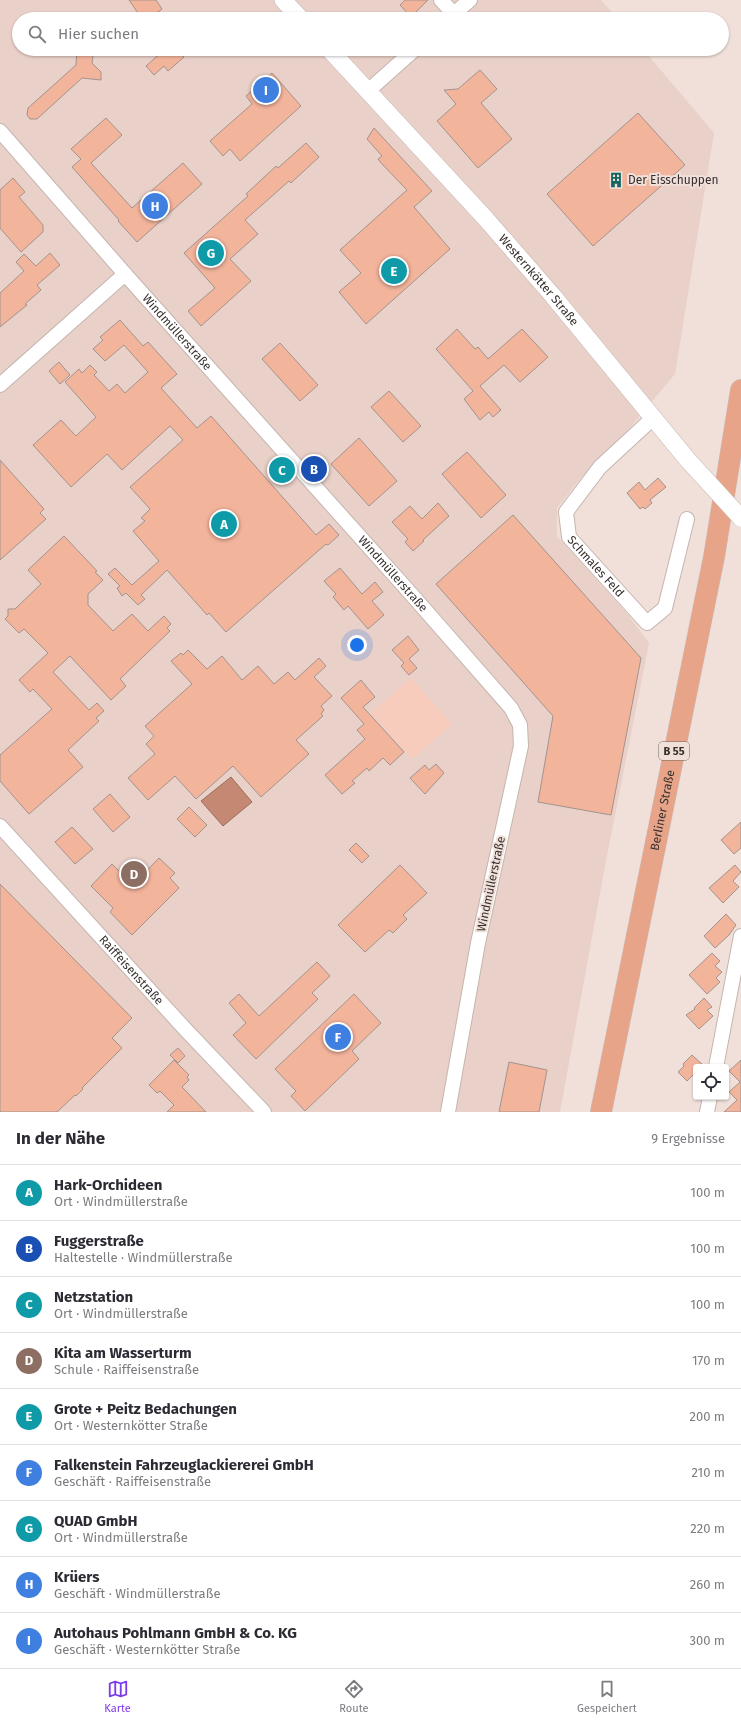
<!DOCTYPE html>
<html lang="de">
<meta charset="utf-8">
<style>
:root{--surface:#fff;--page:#f7f7f7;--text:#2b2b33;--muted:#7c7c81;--line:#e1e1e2;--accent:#7c3aed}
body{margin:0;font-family:"Fira Sans",sans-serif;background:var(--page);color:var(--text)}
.controls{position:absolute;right:12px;bottom:12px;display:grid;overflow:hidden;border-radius:4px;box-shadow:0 1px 3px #0004}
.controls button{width:36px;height:36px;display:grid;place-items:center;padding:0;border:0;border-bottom:1px solid var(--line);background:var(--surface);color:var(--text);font:20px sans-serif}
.you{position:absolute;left:357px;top:645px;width:14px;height:14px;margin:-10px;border:3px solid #fff;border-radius:50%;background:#1a73e8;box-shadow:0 0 0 6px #1a73e833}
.badge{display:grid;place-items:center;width:26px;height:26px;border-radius:50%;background:var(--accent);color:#fff;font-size:13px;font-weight:700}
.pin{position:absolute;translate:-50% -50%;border:2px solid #fff;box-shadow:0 1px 4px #0006}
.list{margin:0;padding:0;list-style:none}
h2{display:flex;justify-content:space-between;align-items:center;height:52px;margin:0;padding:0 16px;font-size:17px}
h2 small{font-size:13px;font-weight:400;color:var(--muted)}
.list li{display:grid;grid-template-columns:26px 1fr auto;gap:12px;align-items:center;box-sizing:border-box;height:56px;padding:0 16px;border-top:1px solid var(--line)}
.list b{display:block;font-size:15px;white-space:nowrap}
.list p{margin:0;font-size:13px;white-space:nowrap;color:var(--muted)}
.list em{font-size:13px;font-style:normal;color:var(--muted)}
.icon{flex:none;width:22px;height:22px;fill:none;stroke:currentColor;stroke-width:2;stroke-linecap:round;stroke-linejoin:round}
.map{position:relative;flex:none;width:741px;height:1112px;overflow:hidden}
.search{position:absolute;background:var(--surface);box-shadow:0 1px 3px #0004;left:12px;right:12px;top:12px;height:44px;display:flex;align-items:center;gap:10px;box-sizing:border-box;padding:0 14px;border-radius:22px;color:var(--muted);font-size:15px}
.sheet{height:556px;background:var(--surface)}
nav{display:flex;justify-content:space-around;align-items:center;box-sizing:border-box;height:56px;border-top:1px solid var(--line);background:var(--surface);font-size:11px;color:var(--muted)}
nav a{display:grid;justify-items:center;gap:2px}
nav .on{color:var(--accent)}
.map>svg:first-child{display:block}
</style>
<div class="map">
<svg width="741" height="1112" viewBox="0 0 741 1112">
<rect width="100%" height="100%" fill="#f1e0da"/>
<!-- built -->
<path fill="#e9d0c8" d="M 0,0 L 601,0 L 618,19 L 19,19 L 19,49 L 643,49 L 714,133 L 675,374 L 624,435 L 580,479 L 557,508 L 557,536 L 629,616 L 649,643 L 605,866 L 560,1112 L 0,1112 Z"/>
<!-- green -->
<path fill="#f8ccbc" d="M 411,678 L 452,724 L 412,759 L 371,713 Z"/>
<!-- water -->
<path fill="#c58973" stroke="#9a6e5e" d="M 231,777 L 252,802 L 223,826 L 201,801 Z"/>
<!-- building -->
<path fill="#f3b49c" stroke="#a2938d" d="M 129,0 L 156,0 L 162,9 L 148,19 L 142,19 Z
M 405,0 L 428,0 L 411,17 L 400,5 Z
M 77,49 L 86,49 L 93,56 L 92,63 L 101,72 L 101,80 L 82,78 L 37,119 L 30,119 L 27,115 L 28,108 L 76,65 Z
M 165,49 L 178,49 L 184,57 L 168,71 L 164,66 L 154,75 L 146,66 Z
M 480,70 L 497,89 L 481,103 L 512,139 L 478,168 L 437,121 L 456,104 L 444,90 L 458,89 Z
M 272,73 L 301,106 L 240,161 L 230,149 L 223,156 L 210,141 L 252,104 L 246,96 Z
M 638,113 L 685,165 L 593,246 L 547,194 Z
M 106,118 L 122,135 L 91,163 L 132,208 L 183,163 L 202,184 L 137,242 L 118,221 L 119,220 L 72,167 L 81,159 L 71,149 Z
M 374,128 L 432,191 L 414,207 L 450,249 L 366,324 L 339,292 L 361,273 L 340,250 L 407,190 L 382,164 L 378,159 L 382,156 L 367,139 Z
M 306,143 L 319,157 L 291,183 L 289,181 L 245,220 L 258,234 L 230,259 L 251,281 L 201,326 L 188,311 L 215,288 L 184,253 L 248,196 L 246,194 L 260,181 L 276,166 L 278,168 Z
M 13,178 L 25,192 L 19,197 L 43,225 L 43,232 L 21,252 L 0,228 L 0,190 Z
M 50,253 L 60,265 L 37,285 L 41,290 L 25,304 L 27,305 L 0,327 L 0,293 L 24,271 L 16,262 L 24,254 L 36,266 Z
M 120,320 L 143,346 L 148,342 L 177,374 L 161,388 L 197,428 L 211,416 L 316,535 L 329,524 L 339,535 L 328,545 L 326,544 L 226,632 L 209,613 L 207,615 L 167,570 L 141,595 L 145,599 L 138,605 L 126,593 L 122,596 L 117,588 L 120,586 L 108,574 L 115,568 L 132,585 L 159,561 L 133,531 L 145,521 L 141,518 L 150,509 L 130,487 L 183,440 L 170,426 L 122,470 L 107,454 L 71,487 L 33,445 L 61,420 L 76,436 L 96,417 L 65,382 L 79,369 L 82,373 L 90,365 L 97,372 L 94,375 L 109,391 L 117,384 L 125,393 L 148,372 L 124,345 L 105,361 L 93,349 L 103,340 L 100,337 Z
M 457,329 L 475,349 L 478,347 L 488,359 L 522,329 L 548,357 L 520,382 L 504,365 L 480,386 L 501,410 L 493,417 L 489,412 L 480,420 L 464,399 L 473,391 L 436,349 Z
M 280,343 L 318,385 L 300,401 L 262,359 Z
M 59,362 L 70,375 L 60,384 L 49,371 Z
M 389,391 L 421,426 L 403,442 L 371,407 Z
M 359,438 L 397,481 L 369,506 L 331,464 Z
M 467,452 L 506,495 L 481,518 L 442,474 Z
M 0,460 L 44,509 L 40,513 L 46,519 L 0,560 Z
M 658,478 L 666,487 L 650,500 L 652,503 L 645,509 L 643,507 L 640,509 L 627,493 L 639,482 L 645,490 Z
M 438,503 L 449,516 L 423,540 L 424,541 L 413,551 L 405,542 L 408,539 L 392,522 L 410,506 L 422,519 Z
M 513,515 L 641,658 L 611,815 L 538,802 L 553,716 L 436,584 Z
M 64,536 L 97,571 L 95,572 L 103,580 L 88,594 L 88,605 L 113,631 L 132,614 L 148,631 L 164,616 L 171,624 L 167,628 L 170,631 L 120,679 L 126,686 L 111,700 L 70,656 L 53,672 L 89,710 L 97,703 L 104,711 L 96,718 L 99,721 L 68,750 L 83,767 L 29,814 L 0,781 L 0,755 L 52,709 L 33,689 L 30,692 L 19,680 L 48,653 L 24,629 L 19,633 L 5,619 L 8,616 L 8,609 L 15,609 L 41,584 L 28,570 Z
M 340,568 L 362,594 L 375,582 L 383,592 L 372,601 L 384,615 L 368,629 L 348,606 L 344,610 L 333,597 L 336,594 L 324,581 Z
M 408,636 L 419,650 L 409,659 L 417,668 L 409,675 L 401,666 L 404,663 L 392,650 Z
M 188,650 L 207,669 L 222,656 L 242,680 L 258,666 L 274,684 L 288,672 L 295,680 L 319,658 L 326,666 L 314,677 L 332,696 L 321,706 L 324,710 L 321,714 L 323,716 L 296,740 L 309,754 L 261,797 L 233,766 L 196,799 L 175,776 L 148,800 L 128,778 L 155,754 L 146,744 L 154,736 L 145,726 L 192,684 L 171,661 L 181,653 L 183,655 Z
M 361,680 L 375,697 L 363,707 L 404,752 L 390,765 L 383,758 L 369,771 L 367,768 L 352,781 L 355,783 L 342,794 L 325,775 L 365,739 L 357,730 L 364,724 L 341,698 Z
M 436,764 L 444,773 L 425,794 L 410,778 L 425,765 L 429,770 Z
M 110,794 L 130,817 L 113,832 L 93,809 Z
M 189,807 L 207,825 L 195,837 L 177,819 Z
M 741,822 L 741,848 L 734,854 L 721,840 Z
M 72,827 L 93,849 L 75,864 L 55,842 Z
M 356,843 L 369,856 L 362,863 L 349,850 Z
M 159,858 L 175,873 L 170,878 L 179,888 L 132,935 L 110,912 L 113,908 L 91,886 L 112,864 L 133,885 Z
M 400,865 L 427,893 L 403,915 L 407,919 L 393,933 L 389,930 L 365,952 L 338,925 Z
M 735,865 L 741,872 L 733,881 L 739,887 L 723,903 L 709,888 Z
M 0,884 L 132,1018 L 112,1038 L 122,1048 L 82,1088 L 83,1089 L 76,1096 L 75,1095 L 57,1112 L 0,1112 Z
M 726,914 L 736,925 L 729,935 L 715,948 L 704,936 Z
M 712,953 L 720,961 L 715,966 L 722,972 L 716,978 L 720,982 L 707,994 L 689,975 Z
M 317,962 L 330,976 L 312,993 L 318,999 L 256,1059 L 233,1035 L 246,1023 L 229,1003 L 239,994 L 259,1016 Z
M 354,994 L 381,1023 L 352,1051 L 359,1059 L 305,1111 L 291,1096 L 296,1091 L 275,1069 Z
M 704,998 L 712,1007 L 707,1010 L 713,1016 L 699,1029 L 686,1015 L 695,1009 L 694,1008 Z
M 178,1048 L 185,1056 L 178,1063 L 170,1055 Z
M 692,1055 L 703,1065 L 701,1067 L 696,1067 L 696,1072 L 687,1081 L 678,1072 L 684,1066 L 683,1064 Z
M 174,1060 L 189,1075 L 187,1077 L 189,1080 L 182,1087 L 206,1112 L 167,1112 L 174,1105 L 160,1091 L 157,1093 L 149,1085 Z
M 741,1060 L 741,1112 L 724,1112 L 737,1100 L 729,1092 L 740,1082 L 729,1071 Z
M 509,1062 L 547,1070 L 539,1112 L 499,1112 Z"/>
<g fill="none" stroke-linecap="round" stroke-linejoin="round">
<defs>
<g id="minor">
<path d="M 441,0 L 454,14"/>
<path d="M 448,19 L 470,0"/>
<path d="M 368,91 L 415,49"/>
<path id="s1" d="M 0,131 L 125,274 L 412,595 L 511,708 L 520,725 L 521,746 L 478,943 L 448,1112"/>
<path d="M 0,385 L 125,274"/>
<path id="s2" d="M 652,419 L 600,467 L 566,512 L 569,537 L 647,623 L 665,608 L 687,519"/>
<path id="s3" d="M 0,826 L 185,1029 L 264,1112"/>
<path d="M 716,1067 L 741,936"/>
<path d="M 707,1112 L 710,1097"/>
</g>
<g id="tertiary">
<path d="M 283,0 L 301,19"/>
<path id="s4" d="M 329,49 L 486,219 L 553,296 L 687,459"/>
</g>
<g id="primary">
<path id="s5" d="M 601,1112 L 714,557 L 741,390"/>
</g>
</defs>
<!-- minor casing -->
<use href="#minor" stroke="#c5b5af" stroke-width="16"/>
<!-- tertiary casing -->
<use href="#tertiary" stroke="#c5b5af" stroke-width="18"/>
<!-- primary casing -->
<use href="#primary" stroke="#c7c5c4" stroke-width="22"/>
<!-- minor -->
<use href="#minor" stroke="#fff" stroke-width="14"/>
<!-- tertiary -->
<use href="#tertiary" stroke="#fff" stroke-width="17"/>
<!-- primary -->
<use href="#primary" stroke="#e8a489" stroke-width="21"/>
<defs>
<path id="tertiary-bridge" d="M 687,459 L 741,518"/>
</defs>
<!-- tertiary-bridge casing -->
<use href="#tertiary-bridge" stroke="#c5b5af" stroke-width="18" stroke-linecap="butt"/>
<!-- tertiary-bridge -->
<use href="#tertiary-bridge" stroke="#fff" stroke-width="17"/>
</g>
<!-- icons -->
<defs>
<symbol id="building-bare" viewBox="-9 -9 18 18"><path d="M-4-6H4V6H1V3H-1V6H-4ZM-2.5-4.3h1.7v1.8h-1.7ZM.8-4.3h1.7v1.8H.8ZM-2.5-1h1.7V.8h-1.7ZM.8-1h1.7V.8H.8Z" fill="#186562" stroke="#f1e0da" stroke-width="2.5" paint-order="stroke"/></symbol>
</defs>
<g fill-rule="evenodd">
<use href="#building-bare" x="605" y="169" width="22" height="22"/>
</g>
<g text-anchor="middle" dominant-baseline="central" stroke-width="4" stroke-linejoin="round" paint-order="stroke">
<!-- shield labels -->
<rect fill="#f1e0da" stroke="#6e6561" stroke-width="1" x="659" y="742" width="30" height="18" rx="3"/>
<g font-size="11" font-weight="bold" fill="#36302d">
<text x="674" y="751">B 55</text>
</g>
<!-- poi labels -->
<g font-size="12" fill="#36302d" stroke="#f1e0da" text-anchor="start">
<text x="628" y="180">Der Eisschuppen</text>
</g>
<!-- street labels -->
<g font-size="12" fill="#36302d" stroke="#f1e0da">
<text stroke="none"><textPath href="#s4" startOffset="312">Westernkötter Straße</textPath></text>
<text stroke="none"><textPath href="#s1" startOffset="268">Windmüllerstraße</textPath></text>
<text stroke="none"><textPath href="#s2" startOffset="192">Schmales Feld</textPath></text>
<text stroke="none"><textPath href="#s1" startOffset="592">Windmüllerstraße</textPath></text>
<text stroke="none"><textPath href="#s5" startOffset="308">Berliner Straße</textPath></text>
<text transform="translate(491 884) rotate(-78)">Windmüllerstraße</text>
<text stroke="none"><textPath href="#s3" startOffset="195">Raiffeisenstraße</textPath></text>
</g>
</g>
</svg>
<div class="controls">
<button><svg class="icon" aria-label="locate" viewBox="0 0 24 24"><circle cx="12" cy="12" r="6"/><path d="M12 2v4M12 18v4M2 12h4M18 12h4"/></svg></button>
</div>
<div class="you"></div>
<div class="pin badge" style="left:224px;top:524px;background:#0f9aa8">A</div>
<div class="pin badge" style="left:314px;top:469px;background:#1a4fb4">B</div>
<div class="pin badge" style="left:282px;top:470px;background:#0f9aa8">C</div>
<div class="pin badge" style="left:134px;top:874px;background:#8d6e63">D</div>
<div class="pin badge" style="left:394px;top:271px;background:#0f9aa8">E</div>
<div class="pin badge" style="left:338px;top:1037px;background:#3f7fe0">F</div>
<div class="pin badge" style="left:211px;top:253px;background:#0f9aa8">G</div>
<div class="pin badge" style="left:155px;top:206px;background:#3f7fe0">H</div>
<div class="pin badge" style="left:266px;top:90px;background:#3f7fe0">I</div>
<div class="search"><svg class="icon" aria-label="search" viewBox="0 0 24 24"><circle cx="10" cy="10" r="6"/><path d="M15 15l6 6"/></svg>Hier suchen</div>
</div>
<section class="sheet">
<h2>In der Nähe<small>9 Ergebnisse</small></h2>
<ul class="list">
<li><span class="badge" style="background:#0f9aa8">A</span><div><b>Hark-Orchideen</b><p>Ort · Windmüllerstraße</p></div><em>100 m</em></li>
<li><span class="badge" style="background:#1a4fb4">B</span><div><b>Fuggerstraße</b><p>Haltestelle · Windmüllerstraße</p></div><em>100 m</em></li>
<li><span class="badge" style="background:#0f9aa8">C</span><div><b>Netzstation</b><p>Ort · Windmüllerstraße</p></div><em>100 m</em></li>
<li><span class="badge" style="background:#8d6e63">D</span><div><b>Kita am Wasserturm</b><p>Schule · Raiffeisenstraße</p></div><em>170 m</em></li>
<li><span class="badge" style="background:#0f9aa8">E</span><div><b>Grote + Peitz Bedachungen</b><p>Ort · Westernkötter Straße</p></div><em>200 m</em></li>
<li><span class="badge" style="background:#3f7fe0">F</span><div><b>Falkenstein Fahrzeuglackiererei GmbH</b><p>Geschäft · Raiffeisenstraße</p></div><em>210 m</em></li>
<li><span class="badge" style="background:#0f9aa8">G</span><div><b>QUAD GmbH</b><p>Ort · Windmüllerstraße</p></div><em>220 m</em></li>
<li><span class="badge" style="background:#3f7fe0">H</span><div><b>Krüers</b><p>Geschäft · Windmüllerstraße</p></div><em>260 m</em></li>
<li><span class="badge" style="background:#3f7fe0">I</span><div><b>Autohaus Pohlmann GmbH &amp; Co. KG</b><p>Geschäft · Westernkötter Straße</p></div><em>300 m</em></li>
</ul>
</section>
<nav>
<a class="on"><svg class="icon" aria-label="map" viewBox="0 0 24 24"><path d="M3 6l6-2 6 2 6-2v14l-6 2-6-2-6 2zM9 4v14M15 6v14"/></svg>Karte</a>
<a><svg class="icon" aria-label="directions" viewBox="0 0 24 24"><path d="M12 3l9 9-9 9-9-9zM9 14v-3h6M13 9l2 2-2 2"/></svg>Route</a>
<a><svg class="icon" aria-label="saved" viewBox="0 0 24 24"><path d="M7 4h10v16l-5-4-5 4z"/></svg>Gespeichert</a>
</nav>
